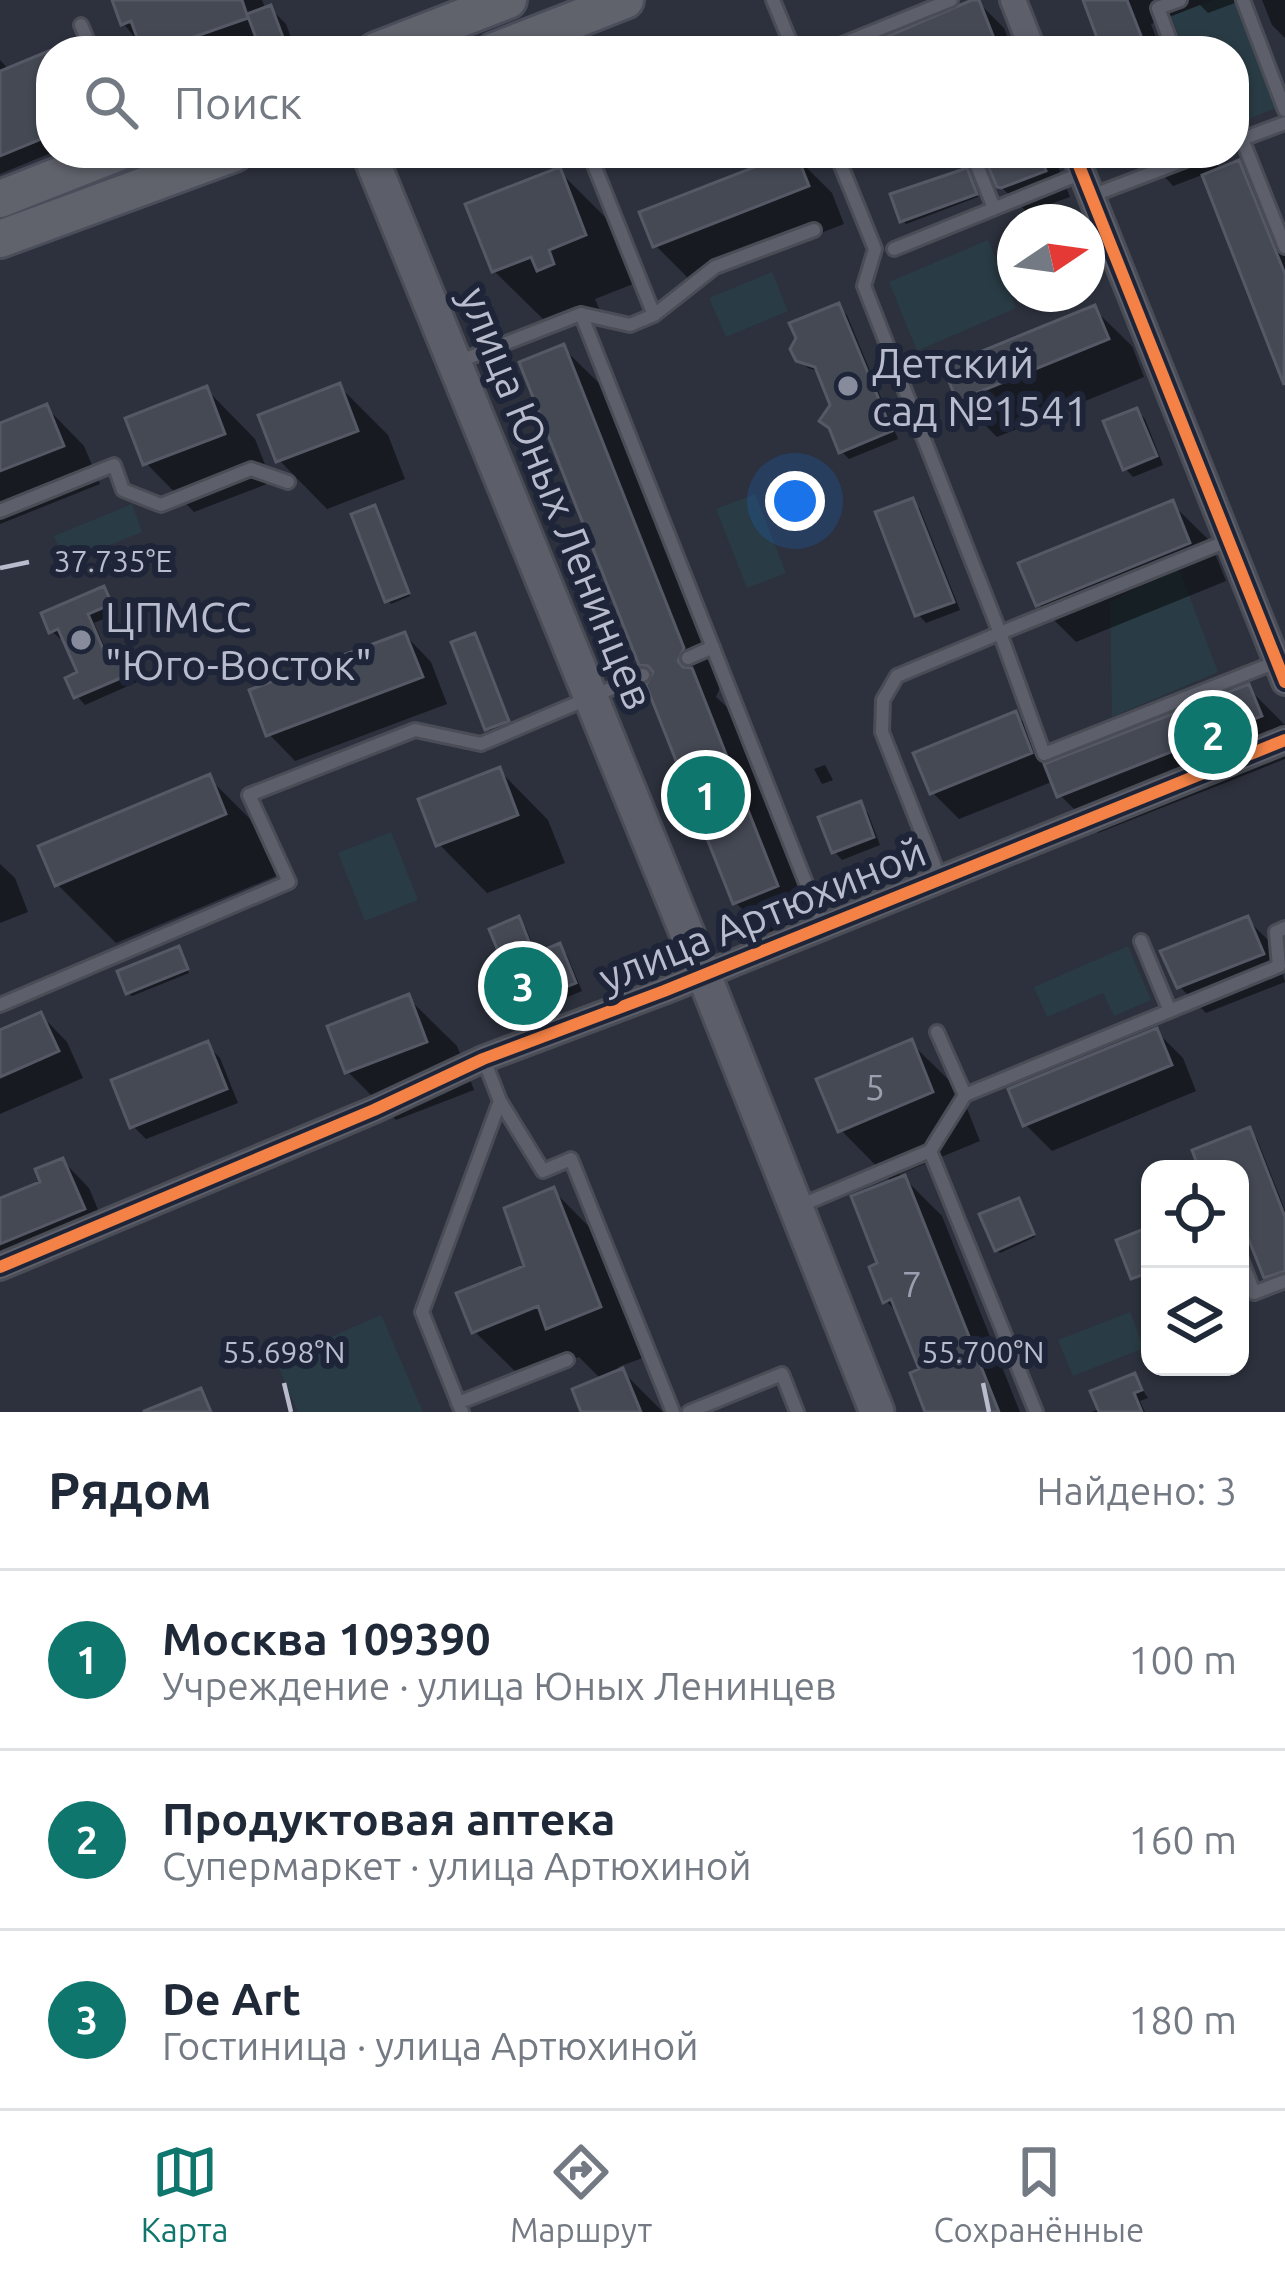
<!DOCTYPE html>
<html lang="ru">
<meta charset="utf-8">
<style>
:root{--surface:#fff;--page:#f2f2f3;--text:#1f2937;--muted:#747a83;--line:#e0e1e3;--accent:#0f766e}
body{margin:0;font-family:Ubuntu,sans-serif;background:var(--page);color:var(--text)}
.controls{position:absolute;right:36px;bottom:36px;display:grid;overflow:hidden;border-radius:24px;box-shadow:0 3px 9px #0004}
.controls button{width:108px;height:108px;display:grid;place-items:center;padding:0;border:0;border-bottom:3px solid var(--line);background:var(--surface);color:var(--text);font:60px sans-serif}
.compass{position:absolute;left:997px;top:204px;width:108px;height:108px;border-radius:50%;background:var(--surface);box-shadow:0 3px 9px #0004;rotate:77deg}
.you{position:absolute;left:795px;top:501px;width:42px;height:42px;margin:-30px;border:9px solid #fff;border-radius:50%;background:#1a73e8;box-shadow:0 0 0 18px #1a73e833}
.badge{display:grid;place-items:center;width:78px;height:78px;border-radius:50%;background:var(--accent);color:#fff;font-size:39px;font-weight:700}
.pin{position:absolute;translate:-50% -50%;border:6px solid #fff;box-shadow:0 3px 12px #0006}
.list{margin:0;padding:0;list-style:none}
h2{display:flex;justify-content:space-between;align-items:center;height:156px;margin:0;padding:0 48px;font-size:51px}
h2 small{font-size:39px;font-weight:400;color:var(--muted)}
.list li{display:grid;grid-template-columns:78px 1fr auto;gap:36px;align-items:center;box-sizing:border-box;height:180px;padding:0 48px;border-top:3px solid var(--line)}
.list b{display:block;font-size:45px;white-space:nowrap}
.list p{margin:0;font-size:39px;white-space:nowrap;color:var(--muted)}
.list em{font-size:39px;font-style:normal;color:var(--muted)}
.icon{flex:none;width:66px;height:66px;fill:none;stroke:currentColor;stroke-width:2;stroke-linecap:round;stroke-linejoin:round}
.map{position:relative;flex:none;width:1285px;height:1412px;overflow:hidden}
.search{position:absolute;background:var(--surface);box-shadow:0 3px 9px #0004;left:36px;right:36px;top:36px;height:132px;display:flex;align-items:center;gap:30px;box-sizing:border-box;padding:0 42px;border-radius:48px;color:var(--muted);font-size:45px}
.sheet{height:696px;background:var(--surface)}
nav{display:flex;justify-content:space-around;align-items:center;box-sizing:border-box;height:168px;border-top:3px solid var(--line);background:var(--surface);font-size:33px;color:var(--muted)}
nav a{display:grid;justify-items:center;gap:6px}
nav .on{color:var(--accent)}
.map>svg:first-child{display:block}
</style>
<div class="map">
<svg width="1285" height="1412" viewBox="0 0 1285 1412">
<rect width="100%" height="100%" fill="#2c313d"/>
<!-- green -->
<path fill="#293b44" d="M 1212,0 L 1234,0 L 1276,108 L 1234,125 L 1234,51 L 1184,51 L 1171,16 Z
M 988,240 L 1016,308 L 917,351 L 889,282 Z
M 772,272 L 788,311 L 726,337 L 709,298 Z
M 755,494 L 786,573 L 747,588 L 716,509 Z
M 132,504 L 142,532 L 65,563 L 54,536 Z
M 1178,566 L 1218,672 L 1112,717 L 1110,602 Z
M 391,832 L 418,900 L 365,921 L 338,853 Z
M 1128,946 L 1151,1000 L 1114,1016 L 1103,993 L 1047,1017 L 1034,987 Z
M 1130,1312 L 1144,1348 L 1073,1376 L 1058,1340 Z
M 381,1315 L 423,1412 L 298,1412 L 276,1361 Z"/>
<!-- shadow -->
<path fill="#0007" d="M 116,0 L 262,0 L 266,10 L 270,8 L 286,24 L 296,51 L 264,51 L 258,35 L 213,51 L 145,51 L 124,24 Z
M 1086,0 L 1243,0 L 1208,13 L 1200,5 L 1151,24 L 1161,51 L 1105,51 Z
M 1262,0 L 1285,0 L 1285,38 L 1272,25 Z
M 977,1 L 1004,28 L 1013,51 L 860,51 Z
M 51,53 L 51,153 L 0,174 L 0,60 L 9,70 Z
M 991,153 L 1053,153 L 1070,197 L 1027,212 L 999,185 Z
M 1144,153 L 1213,153 L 1220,171 L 1238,164 L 1265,190 L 1285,240 L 1285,376 L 1205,174 L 1173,186 Z
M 794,155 L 832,193 L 844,224 L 693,283 L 655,245 Z
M 559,171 L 607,219 L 633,284 L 595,299 L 601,313 L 588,318 L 576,306 L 543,319 L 494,271 Z
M 969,175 L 978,197 L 906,224 L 903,221 Z
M 839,307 L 847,315 L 898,439 L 849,459 L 841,451 L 834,405 L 821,372 L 808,368 L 799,359 Z
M 1094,309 L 1132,346 L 1144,377 L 997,437 L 959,399 Z
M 563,348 L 601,385 L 720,688 L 716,697 L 729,709 L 814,924 L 773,940 L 735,902 L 654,677 L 641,664 Z
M 340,387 L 388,435 L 405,479 L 327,509 L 279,460 Z
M 207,390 L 255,439 L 272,482 L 194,512 L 146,463 Z
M 47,408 L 84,446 L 100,484 L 0,524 L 0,426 Z
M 1137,411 L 1145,419 L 1163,465 L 1133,477 L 1125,468 Z
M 912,501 L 920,509 L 960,610 L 926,623 L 918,614 Z
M 1172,504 L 1210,541 L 1226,581 L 1076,642 L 1038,604 Z
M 374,508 L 410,596 L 391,604 L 388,601 Z
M 103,589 L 118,613 L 94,623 L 110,659 L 130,651 L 146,678 L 85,705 L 77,696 L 81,674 L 65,637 L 60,639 L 52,631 Z
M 405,635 L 431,662 L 447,704 L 295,761 L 269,734 Z
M 474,636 L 510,724 L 491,732 L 488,729 Z
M 1248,688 L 1285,725 L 1285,759 L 1098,833 L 1060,795 L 1054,781 L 959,819 L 932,792 L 1015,714 L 1042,741 L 1051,765 Z
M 825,765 L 833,780 L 822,784 L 814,769 Z
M 500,771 L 548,820 L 565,863 L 487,893 L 439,844 Z
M 209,778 L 267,836 L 283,873 L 116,943 L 57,884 Z
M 860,805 L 868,813 L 880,845 L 842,860 L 834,851 Z
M 0,864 L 15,878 L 28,912 L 0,923 Z
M 1247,919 L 1274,946 L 1285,982 L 1206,1013 L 1179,986 Z
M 518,920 L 526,928 L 537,956 L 559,947 L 567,955 L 582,991 L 507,1022 L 499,1014 Z
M 181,953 L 189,973 L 132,996 L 128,993 Z
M 408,998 L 457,1046 L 474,1090 L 396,1120 L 347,1071 Z
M 41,1015 L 67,1042 L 83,1078 L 0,1114 L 0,1033 Z
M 1156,1031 L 1183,1058 L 1196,1091 L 1052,1151 L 1025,1124 Z
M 911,1043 L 960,1091 L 980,1141 L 900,1174 L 942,1216 L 1020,1412 L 929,1412 L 923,1370 L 902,1317 L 886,1301 L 881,1265 L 893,1183 L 841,1130 Z
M 207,1045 L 220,1058 L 238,1103 L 146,1139 L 133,1126 Z
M 1249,1131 L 1257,1139 L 1285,1210 L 1285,1282 L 1275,1285 L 1266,1276 L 1252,1241 L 1240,1246 L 1240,1169 Z
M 63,1161 L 89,1188 L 109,1236 L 0,1281 L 0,1202 L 44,1183 Z
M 553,1190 L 601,1239 L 648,1356 L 618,1367 L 663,1412 L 584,1412 L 602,1380 L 579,1357 L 523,1379 L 474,1331 L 527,1268 Z
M 1021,1205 L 1035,1237 L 1000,1253 L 997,1250 Z
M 1134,1377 L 1148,1398 L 1140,1401 L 1145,1412 L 1092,1412 L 1101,1408 Z"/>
<!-- building -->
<path fill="#454954" stroke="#555965" stroke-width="3" d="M 112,0 L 242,0 L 248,18 L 154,51 L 142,51 L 131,21 L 121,25 Z
M 972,0 L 979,0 L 999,51 L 853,51 Z
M 1083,0 L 1127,0 L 1147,51 L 1102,51 Z
M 271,5 L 288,51 L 261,51 L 247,14 Z
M 51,50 L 51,135 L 0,156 L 0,71 Z
M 791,153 L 796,153 L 809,186 L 653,247 L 639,212 Z
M 987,153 L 1039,153 L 1046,171 L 1001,188 L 997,187 L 986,161 L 990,160 Z
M 1239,160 L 1285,274 L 1284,385 L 1202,175 Z
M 560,167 L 586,235 L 549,250 L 554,264 L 537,271 L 531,257 L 492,272 L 465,204 Z
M 967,168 L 977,194 L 900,222 L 890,194 Z
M 839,303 L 892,431 L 839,453 L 829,428 L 819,421 L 830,405 L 815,367 L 796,361 L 790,349 L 796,338 L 789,323 Z
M 1095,305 L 1109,339 L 957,401 L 943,367 Z
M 564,344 L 684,648 L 678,661 L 683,667 L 692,668 L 778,886 L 733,904 L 646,685 L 653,672 L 648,666 L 639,665 L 519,362 Z
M 340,383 L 358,431 L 276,462 L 258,415 Z
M 207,386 L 225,434 L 143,465 L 125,418 Z
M 47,404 L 64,446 L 0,471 L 0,423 Z
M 1137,408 L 1157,456 L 1123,470 L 1103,421 Z
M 913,498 L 954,602 L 915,616 L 875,512 Z
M 1173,500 L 1190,543 L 1036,606 L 1018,563 Z
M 375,505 L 409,593 L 385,602 L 351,514 Z
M 104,586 L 112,604 L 88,614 L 107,658 L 130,648 L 140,670 L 74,698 L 65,678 L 77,672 L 58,629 L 49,633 L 41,613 Z
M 405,632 L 423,677 L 266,736 L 249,690 Z
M 475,633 L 509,721 L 485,730 L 451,642 Z
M 1249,684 L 1262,716 L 1057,797 L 1044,764 Z
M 1016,711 L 1032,753 L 930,794 L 913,753 Z
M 500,767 L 518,815 L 436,846 L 418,799 Z
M 210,774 L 226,814 L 55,886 L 38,846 Z
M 861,801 L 874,837 L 832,853 L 818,817 Z
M 519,916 L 534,954 L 560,943 L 576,983 L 496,1015 L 481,977 L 505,968 L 489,929 Z
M 1248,916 L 1264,954 L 1177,988 L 1160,951 Z
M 179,946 L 188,969 L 126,994 L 117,971 Z
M 409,994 L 427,1042 L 345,1073 L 327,1026 Z
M 41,1012 L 59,1051 L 0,1077 L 0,1030 Z
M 1157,1028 L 1172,1065 L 1023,1126 L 1008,1089 Z
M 912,1039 L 933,1092 L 838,1132 L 816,1079 Z
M 208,1041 L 227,1089 L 130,1128 L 111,1080 Z
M 1250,1127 L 1285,1217 L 1285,1271 L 1264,1278 L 1246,1233 L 1240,1235 L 1240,1169 L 1199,1169 L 1192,1150 Z
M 63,1158 L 85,1209 L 0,1244 L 0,1198 L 40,1182 L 35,1169 Z
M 905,1175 L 999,1412 L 925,1412 L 910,1373 L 919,1369 L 891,1299 L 883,1303 L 869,1267 L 877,1263 L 851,1196 Z
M 554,1187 L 601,1307 L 546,1329 L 538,1306 L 472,1333 L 456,1293 L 524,1266 L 504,1208 Z
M 1019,1198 L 1034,1234 L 995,1251 L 979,1214 Z
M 1144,1229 L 1150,1243 L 1150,1272 L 1131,1279 L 1116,1240 Z
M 623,1368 L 641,1412 L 581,1412 L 572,1389 Z
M 1135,1373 L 1142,1390 L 1134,1393 L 1142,1412 L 1099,1412 L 1090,1391 Z
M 201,1388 L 211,1412 L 144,1412 L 144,1411 Z"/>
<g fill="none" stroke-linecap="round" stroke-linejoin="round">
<defs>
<path id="lane" d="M 773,0 L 794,51
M 1243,0 L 1285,110
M 81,25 L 92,51
M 825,51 L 951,0
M 1174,51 L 1158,8 L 1180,0
M 1242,139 L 1285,247
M 1234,142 L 1285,123
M 836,153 L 875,249 L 864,286 L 1000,633 L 897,676 L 883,700 L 882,732 L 940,879
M 972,153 L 994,208
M 594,165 L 654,315
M 1091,196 L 1204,153
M 894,249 L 1082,173
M 581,314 L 823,926
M 455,363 L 581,314 L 630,325 L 654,315 L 715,267 L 814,230
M 0,511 L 114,465 L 123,490 L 161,505 L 251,469 L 288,482
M 1227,541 L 1000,633 L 1044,754 L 1276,662
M 688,658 L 713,647
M 1141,941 L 1170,1011
M 0,1005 L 289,882 L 249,795 L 415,730 L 481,744 L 643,675
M 937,1032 L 965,1095
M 500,1101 L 543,1171 L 571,1159 L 673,1412
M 930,1151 L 965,1095 L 1279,966 L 1276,932 L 1285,928
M 797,1207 L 930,1151 L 1036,1412
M 1240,1257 L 1254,1293 L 1285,1281
M 458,1403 L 567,1360
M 462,1412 L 422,1312 L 500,1101 L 484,1060
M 689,1412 L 782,1374 L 797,1412"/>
<path id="street" d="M 1013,0 L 1033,51
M 1074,153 L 1285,682
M 0,1267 L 374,1110 L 483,1059 L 664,991 L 1285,740"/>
<path id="secondary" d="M 369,153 L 704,975 L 877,1412"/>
<path id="primary" d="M 376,51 L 508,0
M 495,51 L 625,0
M 0,199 L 117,153
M 0,239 L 234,153"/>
</defs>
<!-- lane casing -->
<use href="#lane" stroke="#4a4d56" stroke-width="18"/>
<!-- street casing -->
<use href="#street" stroke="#4a4d56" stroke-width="30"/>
<!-- secondary casing -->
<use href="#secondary" stroke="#4a4d56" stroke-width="39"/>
<!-- primary casing -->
<use href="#primary" stroke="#4a4e5a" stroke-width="42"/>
<!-- lane -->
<use href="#lane" stroke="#5d606b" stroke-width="12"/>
<!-- street -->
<use href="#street" stroke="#5d606b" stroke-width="24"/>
<!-- secondary -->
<use href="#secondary" stroke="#5c5e69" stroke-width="33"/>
<!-- primary -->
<use href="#primary" stroke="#60626c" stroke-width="36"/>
<defs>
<path id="cycleway" d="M 1074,153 L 1285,682
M 0,1267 L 374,1110 L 483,1059 L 664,991 L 1285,740"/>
</defs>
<!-- cycleway casing -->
<use href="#cycleway" stroke="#1f2539" stroke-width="20"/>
<!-- cycleway -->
<use href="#cycleway" stroke="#f48246" stroke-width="12"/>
</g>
<!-- ticks -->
<path fill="none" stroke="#b8bccd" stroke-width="4.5" d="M 0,568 L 29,562M 284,1383 L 291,1412M 983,1383 L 989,1412"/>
<!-- markers -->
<g fill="#878b9b" stroke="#1f2539" stroke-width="4.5">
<circle cx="848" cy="386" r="12"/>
<circle cx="81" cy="640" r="12"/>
</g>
<g text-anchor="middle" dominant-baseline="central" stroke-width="12" stroke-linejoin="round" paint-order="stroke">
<!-- number labels -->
<g font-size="36" fill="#9b9faf">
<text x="875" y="1086">5</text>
<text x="912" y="1283">7</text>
</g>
<!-- poi labels -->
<g font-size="42" fill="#b8bccd" stroke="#1f2539" text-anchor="start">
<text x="872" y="362">Детский<tspan x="872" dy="48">сад №1541</tspan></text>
<text x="105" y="616">ЦПМСС<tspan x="105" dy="48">"Юго-Восток"</tspan></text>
</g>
<!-- street labels -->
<g font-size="42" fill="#b8bccd" stroke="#1f2539">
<text transform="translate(557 498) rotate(68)">улица Юных Ленинцев</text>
<text transform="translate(762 914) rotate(-22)">улица Артюхиной</text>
</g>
</g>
<g font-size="30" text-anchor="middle" fill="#b8bccd" stroke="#1f2539" stroke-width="12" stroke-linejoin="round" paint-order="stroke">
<text x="113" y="572">37.735°E</text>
<text x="284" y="1363">55.698°N</text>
<text x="983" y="1363">55.700°N</text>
</g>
</svg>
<div class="controls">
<button><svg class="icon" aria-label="locate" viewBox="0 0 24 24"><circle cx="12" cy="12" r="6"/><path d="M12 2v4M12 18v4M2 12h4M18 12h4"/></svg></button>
<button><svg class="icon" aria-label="layers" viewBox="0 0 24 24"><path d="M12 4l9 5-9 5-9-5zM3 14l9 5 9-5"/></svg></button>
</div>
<svg class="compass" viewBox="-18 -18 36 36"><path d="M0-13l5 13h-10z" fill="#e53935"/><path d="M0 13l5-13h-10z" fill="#747a83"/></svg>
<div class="you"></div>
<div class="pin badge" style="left:706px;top:795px">1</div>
<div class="pin badge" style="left:1213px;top:735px">2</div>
<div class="pin badge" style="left:523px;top:986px">3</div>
<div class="search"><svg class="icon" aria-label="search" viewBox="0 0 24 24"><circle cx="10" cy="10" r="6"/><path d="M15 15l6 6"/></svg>Поиск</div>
</div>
<section class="sheet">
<h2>Рядом<small>Найдено: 3</small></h2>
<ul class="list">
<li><span class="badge">1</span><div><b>Москва 109390</b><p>Учреждение · улица Юных Ленинцев</p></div><em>100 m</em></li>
<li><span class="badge">2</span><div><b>Продуктовая аптека</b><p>Супермаркет · улица Артюхиной</p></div><em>160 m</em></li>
<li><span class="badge">3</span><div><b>De Art</b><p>Гостиница · улица Артюхиной</p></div><em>180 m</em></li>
</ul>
</section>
<nav>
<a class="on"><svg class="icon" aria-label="map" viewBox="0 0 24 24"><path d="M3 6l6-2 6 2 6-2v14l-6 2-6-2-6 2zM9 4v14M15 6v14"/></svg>Карта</a>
<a><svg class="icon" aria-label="directions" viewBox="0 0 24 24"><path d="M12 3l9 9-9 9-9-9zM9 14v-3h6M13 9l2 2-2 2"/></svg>Маршрут</a>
<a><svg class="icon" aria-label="saved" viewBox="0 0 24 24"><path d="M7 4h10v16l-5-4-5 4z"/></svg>Сохранённые</a>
</nav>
